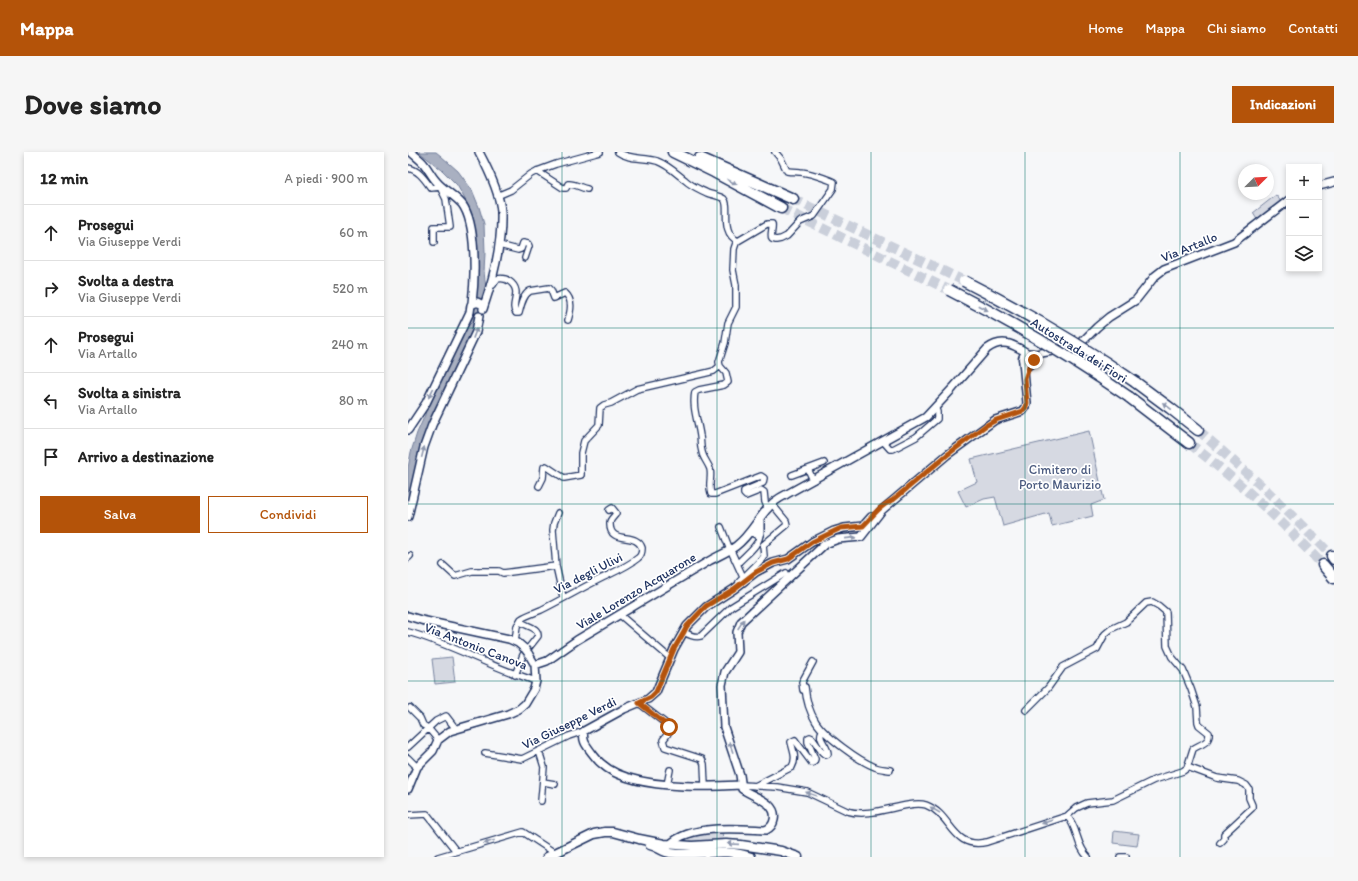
<!DOCTYPE html>
<html lang="it">
<meta charset="utf-8">
<style>
:root{--surface:#fff;--page:#f6f6f6;--text:#222;--muted:#767676;--line:#e0e0e0;--accent:#b45309}
body{margin:0;font-family:Itim,sans-serif;background:var(--page);color:var(--text)}
.controls{position:absolute;right:12px;top:12px;display:grid;overflow:hidden;border-radius:0px;box-shadow:0 2px 6px #0003}
.controls button{width:36px;height:36px;display:grid;place-items:center;padding:0;border:0;border-bottom:1px solid var(--line);background:var(--surface);color:var(--text);font:20px sans-serif}
.compass{position:absolute;left:830px;top:12px;width:36px;height:36px;border-radius:50%;background:var(--surface);box-shadow:0 2px 6px #0003;rotate:66deg}
.stop{position:absolute;width:12px;height:12px;margin:-9px;border:3px solid #b45309;border-radius:50%;background:#fff}
.stop.end{background:#b45309;border-color:#fff;box-shadow:0 1px 4px #0008}
.list{margin:0;padding:0;list-style:none}
h2{display:flex;justify-content:space-between;align-items:center;height:52px;margin:0;padding:0 16px;font-size:17px}
h2 small{font-size:13px;font-weight:400;color:var(--muted)}
.list li{display:grid;grid-template-columns:26px 1fr auto;gap:12px;align-items:center;box-sizing:border-box;height:56px;padding:0 16px;border-top:1px solid var(--line)}
.list b{display:block;font-size:15px;white-space:nowrap}
.list p{margin:0;font-size:13px;white-space:nowrap;color:var(--muted)}
.list em{font-size:13px;font-style:normal;color:var(--muted)}
.actions{display:flex;gap:8px;padding:12px 16px}
.actions a{flex:1;padding:9px 0;border:1px solid var(--accent);border-radius:0px;text-align:center;font-size:14px;color:var(--accent)}
.actions .main{background:var(--accent);color:#fff}
.icon{flex:none;width:22px;height:22px;fill:none;stroke:currentColor;stroke-width:2;stroke-linecap:round;stroke-linejoin:round}
.map{position:relative;flex:none;width:926px;height:705px;overflow:hidden;border-radius:0px}
header{display:flex;align-items:center;gap:24px;box-sizing:border-box;height:56px;padding:0 20px;background:var(--accent);color:#fff}
header strong{font-size:19px}
nav{display:flex;gap:22px;margin-inline-start:auto;font-size:14px}
.intro{display:flex;align-items:center;justify-content:space-between;box-sizing:border-box;height:96px;padding:0 24px}
h1{margin:0;font-size:28px}
.button{padding:10px 18px;border-radius:0px;background:var(--accent);color:#fff;font-size:14px;font-weight:700}
main{display:flex;gap:24px;padding:0 24px}
aside{flex:1;background:var(--surface);border-radius:0px;box-shadow:0 2px 6px #0003}
.map>svg:first-child{display:block}
</style>
<header>
<strong>Mappa</strong>
<nav><a>Home</a><a>Mappa</a><a>Chi siamo</a><a>Contatti</a></nav>
</header>
<div class="intro"><h1>Dove siamo</h1><a class="button">Indicazioni</a></div>
<main>
<aside>
<h2>12 min<small>A piedi · 900 m</small></h2>
<ul class="list">
<li><svg class="icon" aria-label="ahead" viewBox="0 0 24 24"><path d="M12 20V5M6 11l6-6 6 6"/></svg><div><b>Prosegui</b><p>Via Giuseppe Verdi</p></div><em>60 m</em></li>
<li><svg class="icon" aria-label="right" viewBox="0 0 24 24"><path d="M7 20v-9h11M14 6l5 5-5 5"/></svg><div><b>Svolta a destra</b><p>Via Giuseppe Verdi</p></div><em>520 m</em></li>
<li><svg class="icon" aria-label="ahead" viewBox="0 0 24 24"><path d="M12 20V5M6 11l6-6 6 6"/></svg><div><b>Prosegui</b><p>Via Artallo</p></div><em>240 m</em></li>
<li><svg class="icon" aria-label="left" viewBox="0 0 24 24"><path d="M17 20v-9H6M10 6l-5 5 5 5"/></svg><div><b>Svolta a sinistra</b><p>Via Artallo</p></div><em>80 m</em></li>
<li><svg class="icon" aria-label="arrive" viewBox="0 0 24 24"><path d="M6 21V4h12l-3 4 3 4H6"/></svg><div><b>Arrivo a destinazione</b></div></li>
</ul>
<div class="actions"><a class="main">Salva</a><a>Condividi</a></div>
</aside>
<div class="map">
<svg width="926" height="705" viewBox="0 0 926 705">
<rect width="100%" height="100%" fill="#f6f7f9"/>
<filter id="ink" filterUnits="userSpaceOnUse"><feTurbulence type="fractalNoise" baseFrequency=".025" numOctaves="2"/><feDisplacementMap in="SourceGraphic" scale="8" xChannelSelector="R" yChannelSelector="G"/><feConvolveMatrix kernelMatrix="1 2 1 2 8 2 1 2 1" color-interpolation-filters="sRGB"/></filter>
<g filter="url(#ink)">
<!-- green -->
<path fill="#d6d9e2" stroke="#7884a0" d="M 868,43 L 874,51 L 850,69 L 845,61 Z
M 681,279 L 696,348 L 683,353 L 685,364 L 644,374 L 641,361 L 595,374 L 587,345 L 576,347 L 558,355 L 550,339 L 569,330 L 563,307 Z
M 44,505 L 47,530 L 27,532 L 24,507 Z
M 706,679 L 731,682 L 729,694 L 705,691 Z
M 314,680 L 315,689 L 287,690 L 270,689 L 290,683 Z"/>
<!-- water -->
<path fill="#a9b0c1" stroke="#707c99" d="M 11,0 L 28,0 L 33,4 L 50,19 L 64,38 L 71,55 L 76,72 L 77,101 L 76,120 L 78,136 L 64,184 L 17,282 L 15,285 L 0,358 L 0,316 L 3,300 L 9,281 L 17,263 L 18,257 L 68,145 L 65,69 L 59,51 L 49,33 L 34,18 Z"/>
<g fill="none" stroke-linecap="round" stroke-linejoin="round">
<!-- highway-tunnel -->
<path stroke="#cacfda" stroke-width="10" stroke-dasharray="10 5" stroke-linecap="butt" d="M 385,47 L 556,129
M 373,56 L 541,138
M 790,278 L 858,338 L 924,404
M 781,291 C 814,317 846,344 876,373 C 889,386 902,400 915,413"/>
<defs>
<path id="street" d="M 210,0 C 221,8 236,5 249,9 C 260,13 268,21 277,28 C 283,34 291,37 299,41 C 304,43 312,44 316,47 C 323,54 311,80 330,89
M 0,16 C 11,18 17,28 23,36 L 32,35 L 33,34
M 129,19 L 155,36 L 158,36 L 160,32 C 166,31 173,36 179,37
M 89,44 L 103,38 L 123,22 L 129,19 L 148,12 L 192,0
M 26,90 L 26,75 L 42,75 L 38,47 L 32,35
M 91,93 L 110,98 L 113,97 L 115,91 L 120,92 L 121,94 L 117,106
M 82,133 L 85,133 L 89,127 C 94,126 97,126 101,129 C 116,139 101,153 108,161 L 111,161 C 113,153 115,143 122,139 L 141,136 L 143,138 L 146,146 L 157,141 C 165,148 163,158 160,168
M 475,289 L 482,297 L 485,297 L 508,285 L 529,267 L 529,260 L 527,255
M 384,323 L 400,317
M 405,328 L 400,317 L 416,311
M 131,334 L 135,326 L 136,315 L 138,314 L 156,326 L 173,323 L 173,301 L 176,289 L 191,273 L 192,256 L 196,253 L 203,251 L 229,237 L 298,221 L 306,219 L 312,214
M 360,357 L 357,350 L 356,340 L 353,338 L 338,344 L 336,342 L 336,339 L 355,331 L 356,326 L 353,324 L 307,342 L 303,342 C 300,333 304,325 302,317 C 300,311 295,306 294,300 C 292,294 293,289 292,284 C 290,269 284,256 287,240 L 291,238 L 316,233 L 320,230 L 318,221 L 312,214 L 311,210 L 317,191 L 320,171 L 328,155 L 328,133 L 325,118 L 326,97 L 328,91 L 330,89 L 359,72 L 364,72 C 365,78 362,82 364,87 L 368,88 L 373,87 L 379,84 L 392,70 L 406,64 L 425,37 L 426,30 C 420,27 399,20 392,20 C 388,19 384,20 379,19 L 373,7 L 367,0
M 150,361 L 146,371 L 145,378 L 148,414 L 155,445
M 313,375 L 322,398
M 324,401 L 335,425
M 0,406 L 2,404
M 35,413 L 47,424 L 64,419 L 91,419 L 95,421 L 148,414
M 330,414 L 330,411 C 338,402 352,393 352,381
M 331,430 L 354,407 L 356,404 L 355,393 L 379,373 L 378,369 L 364,352
M 212,463 L 262,506
M 0,480 C 44,492 84,516 128,529
M 276,480 C 281,483 287,486 293,484 L 323,455 L 378,421
M 107,490 L 109,474 L 113,467 C 119,463 126,461 133,458 C 153,448 172,437 192,427 C 204,421 219,415 230,406 C 233,404 234,400 234,396 C 229,379 201,394 202,371 C 202,366 207,365 208,361 L 204,356 L 201,358
M 107,523 L 115,503 L 130,484 C 130,474 118,475 112,469
M 397,535 C 398,547 401,559 408,570 C 417,584 451,609 467,615 C 471,617 477,617 482,618
M 395,538 L 394,530 L 405,510
M 231,551 L 257,571 L 262,577 L 259,583 L 255,588 L 257,595 L 294,607 L 296,612 L 297,634
M 2,556 L 12,566 L 15,573 L 20,576 L 30,588
M 618,558 L 640,536 L 655,515 L 689,497 L 697,482 L 703,477 L 718,470 L 738,451 L 744,450 L 751,454 L 758,460 L 759,494 L 764,505 L 775,518 L 783,537 L 789,555 L 790,570 L 791,573 L 801,581 C 802,591 792,592 785,597 L 779,616 L 775,619 L 746,628 L 705,648 L 679,651 L 668,656 L 659,664
M 0,595 L 28,569 L 38,564 L 48,577
M 131,599 L 136,615 L 133,649
M 77,601 L 114,607 L 161,584 L 176,579
M 0,606 L 9,615
M 782,616 L 809,626 L 830,629 L 838,633 L 841,637 L 841,646 L 844,653 L 844,656 L 816,682 L 816,687 L 812,691
M 135,630 L 147,632
M 259,633 L 262,618
M 333,633 L 369,635 L 399,640 L 439,659 C 458,665 481,656 500,653 C 506,652 512,651 518,653 C 545,663 543,698 579,690 L 659,664 C 670,675 668,694 680,705
M 347,634 L 384,615 C 389,606 385,599 383,590 L 387,588 L 389,591 L 404,611 L 406,610 L 407,607 L 400,590 L 400,586 L 402,585 L 404,586 L 414,600 L 418,603 L 420,602 C 420,593 409,588 414,579
M 0,663 L 19,662 L 48,699
M 30,705 L 115,680 L 147,701
M 712,705 L 718,705"/>
<path id="secondary" d="M 3,0 C 7,4 13,8 16,12 C 21,18 24,25 29,30 C 36,38 47,44 54,52 C 69,72 67,127 64,151
M 71,0 C 80,17 92,41 93,60 C 94,91 85,128 75,157
M 911,34 L 926,30
M 624,203 L 626,207 L 624,211 L 621,213 L 616,211 C 613,207 615,203 619,201 L 628,202 L 666,195 L 674,190 L 689,175 L 701,165 L 728,148 L 747,124 L 756,117 L 826,90 L 881,48
M 0,278 L 18,251 L 62,160 L 63,153 L 69,150 L 73,152
M 0,365 L 16,295 L 24,273 L 68,180 L 71,164
M 345,377 L 346,381 L 348,382 L 352,381 L 352,366
M 0,464 L 13,468 L 101,487 L 110,491 L 117,497
M 127,513 L 139,509 L 169,488 L 301,409 C 310,404 320,400 328,394 C 344,382 351,363 366,350 C 370,347 375,344 379,342 L 518,265 L 545,236 L 579,197 C 595,185 606,193 621,202
M 333,633 C 297,635 222,638 194,612 C 190,609 187,605 184,601 C 178,593 174,589 176,579 L 216,557 L 240,547 L 248,540 L 266,497 L 279,474 L 298,455 L 326,437 L 348,420 L 365,411 L 380,407 L 404,390 L 426,379 L 436,376 L 455,374 L 463,365
M 0,637 L 9,615 L 25,599 L 30,588 L 42,579 L 100,562 L 111,557 L 117,552 L 126,537 L 128,529 L 127,513 L 120,501
M 259,696 C 277,671 331,677 358,678 C 362,676 365,673 366,668 C 370,650 345,645 334,637 L 332,623 L 316,575 L 314,533 L 317,520 L 330,500 L 329,480 L 333,470 L 417,392 L 430,387 L 453,385 L 474,358 L 539,303 L 587,268 L 615,259 L 618,255 L 619,251 L 615,210"/>
<path id="primary" d="M 242,693 C 250,695 255,700 262,701 C 289,705 316,695 343,705
M 139,705 L 186,682 L 197,680 L 205,680 L 231,687 L 256,692 L 284,694 L 318,692 L 333,693 L 373,699 L 390,705"/>
<path id="highway" d="M 265,0 L 306,20 L 373,56
M 292,6 L 385,47
M 727,230 L 762,256 L 790,278
M 721,245 L 781,291
M 924,404 L 926,407
M 915,413 L 926,426"/>
</defs>
<!-- street casing -->
<use href="#street" stroke="#1b2f5e" stroke-width="8"/>
<!-- secondary casing -->
<use href="#secondary" stroke="#1b2f5e" stroke-width="10"/>
<!-- primary casing -->
<use href="#primary" stroke="#1b2f5e" stroke-width="11"/>
<!-- highway casing -->
<use href="#highway" stroke="#1b2f5e" stroke-width="13"/>
<!-- street -->
<use href="#street" stroke="#fff" stroke-width="5.5"/>
<!-- secondary -->
<use href="#secondary" stroke="#fff" stroke-width="7"/>
<!-- primary -->
<use href="#primary" stroke="#fff" stroke-width="8"/>
<!-- highway -->
<use href="#highway" stroke="#fff" stroke-width="10"/>
<defs>
<path id="secondary-bridge" d="M 117,497 L 120,501"/>
<path id="highway-bridge" d="M 556,129 C 615,159 672,192 727,230
M 541,138 C 604,170 663,205 721,245"/>
</defs>
<!-- secondary-bridge casing -->
<use href="#secondary-bridge" stroke="#1b2f5e" stroke-width="10" stroke-linecap="butt"/>
<!-- highway-bridge casing -->
<use href="#highway-bridge" stroke="#1b2f5e" stroke-width="13" stroke-linecap="butt"/>
<!-- secondary-bridge -->
<use href="#secondary-bridge" stroke="#fff" stroke-width="7"/>
<!-- highway-bridge -->
<use href="#highway-bridge" stroke="#fff" stroke-width="10"/>
</g>
<!-- one-way arrows -->
<defs><path id="oneway-solid" d="M-6-.8H1V-3.2L6.5 0L1 3.2V.8H-6Z"/></defs>
<g fill="#8d97ae">
<use href="#oneway-solid" transform="translate(324 30) rotate(28)"/>
<use href="#oneway-solid" transform="translate(575 156) rotate(28)"/>
<use href="#oneway-solid" transform="translate(67 181) rotate(-69)"/>
<use href="#oneway-solid" transform="translate(23 241) rotate(117)"/>
<use href="#oneway-solid" transform="translate(759 254) rotate(-143)"/>
<use href="#oneway-solid" transform="translate(15 300) rotate(-76)"/>
<use href="#oneway-solid" transform="translate(443 386) rotate(-6)"/>
<use href="#oneway-solid" transform="translate(333 472) rotate(-57)"/>
<use href="#oneway-solid" transform="translate(323 595) rotate(-109)"/>
<use href="#oneway-solid" transform="translate(403 642) rotate(-160)"/>
<use href="#oneway-solid" transform="translate(527 658) rotate(-148)"/>
<use href="#oneway-solid" transform="translate(639 670) rotate(161)"/>
<use href="#oneway-solid" transform="translate(81 690) rotate(164)"/>
<use href="#oneway-solid" transform="translate(325 692) rotate(-176)"/>
</g>
</g>
<g fill="none" stroke-linecap="round" stroke-linejoin="round" filter="url(#ink)">
<!-- route -->
<path stroke="#b45309" stroke-width="5" d="M 261,575 L 231,551 L 243,545 L 248,540 L 266,497 L 276,480 L 279,474 L 298,454 L 326,437 L 348,420 L 365,411 L 380,407 L 404,390 L 433,376 L 455,374 C 465,364 471,354 485,348 L 539,303 L 577,274 L 588,268 L 615,259 L 618,255 L 619,251 L 617,227 L 622,212 L 626,208"/>
</g>
<!-- grid -->
<path fill="none" stroke="#0f766e" stroke-width="1" stroke-opacity="0.55" d="M 154,0 L 154,705M 309,0 L 309,705M 463,0 L 463,705M 617,0 L 617,705M 772,0 L 772,705M 0,176 L 926,176M 0,352 L 926,352M 0,529 L 926,529"/>
<g text-anchor="middle" dominant-baseline="central" stroke-width="3.5" stroke-linejoin="round" paint-order="stroke">
<!-- street labels -->
<g font-size="13" fill="#1b2f5e" stroke="#fff">
<text transform="translate(781 95) rotate(-22)">Via Artallo</text>
<text transform="translate(671 198) rotate(32)">Autostrada dei Fiori</text>
<text transform="translate(180 421) rotate(-27)">Via degli Ulivi</text>
<text transform="translate(228 439) rotate(-31)">Viale Lorenzo Acquarone</text>
<text transform="translate(68 494) rotate(21)">Via Antonio Canova</text>
<text transform="translate(161 571) rotate(-26)">Via Giuseppe Verdi</text>
</g>
<!-- park labels -->
<g font-size="13" fill="#4a5a7f" stroke="#fff">
<text x="652" y="317">Cimitero di<tspan x="652" dy="15">Porto Maurizio</tspan></text>
</g>
</g>
</svg>
<div class="controls">
<button>+</button>
<button>−</button>
<button><svg class="icon" aria-label="layers" viewBox="0 0 24 24"><path d="M12 4l9 5-9 5-9-5zM3 14l9 5 9-5"/></svg></button>
</div>
<svg class="compass" viewBox="-18 -18 36 36"><path d="M0-13l5 13h-10z" fill="#e53935"/><path d="M0 13l5-13h-10z" fill="#767676"/></svg>
<div class="stop" style="left:261px;top:575px"></div>
<div class="stop end" style="left:626px;top:208px"></div>
</div>
</main>
